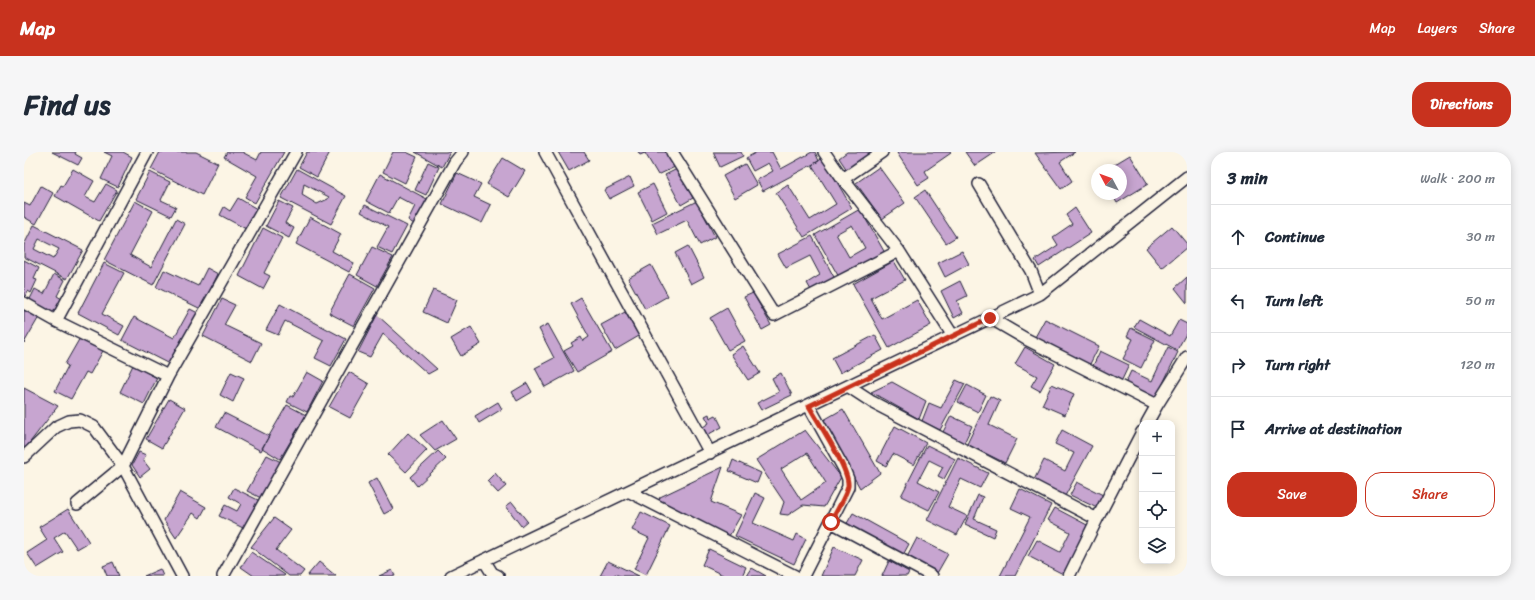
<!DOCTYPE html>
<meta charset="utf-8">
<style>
:root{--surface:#fff;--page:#f6f6f7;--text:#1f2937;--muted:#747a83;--line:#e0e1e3;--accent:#c8321e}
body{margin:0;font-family:Sriracha,sans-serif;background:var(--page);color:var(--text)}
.controls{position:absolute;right:12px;bottom:12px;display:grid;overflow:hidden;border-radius:8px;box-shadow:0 2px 10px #0003}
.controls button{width:36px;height:36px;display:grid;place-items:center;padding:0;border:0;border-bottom:1px solid var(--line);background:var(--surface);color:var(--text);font:20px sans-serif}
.compass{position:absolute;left:1067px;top:12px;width:36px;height:36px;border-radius:50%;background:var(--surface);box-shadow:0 2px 10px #0003;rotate:311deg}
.stop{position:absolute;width:12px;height:12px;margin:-9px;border:3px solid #c8321e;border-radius:50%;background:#fff}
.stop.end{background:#c8321e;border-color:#fff;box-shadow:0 1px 4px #0008}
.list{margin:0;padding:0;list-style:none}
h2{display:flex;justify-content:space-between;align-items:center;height:52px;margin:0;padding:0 16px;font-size:17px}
h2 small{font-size:13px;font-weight:400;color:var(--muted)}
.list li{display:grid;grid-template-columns:26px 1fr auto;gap:12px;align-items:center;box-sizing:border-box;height:64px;padding:0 16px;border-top:1px solid var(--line)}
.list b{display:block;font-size:15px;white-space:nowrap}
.list em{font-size:13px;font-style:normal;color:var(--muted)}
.actions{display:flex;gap:8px;padding:12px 16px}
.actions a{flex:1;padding:9px 0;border:1px solid var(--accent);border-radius:16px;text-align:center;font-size:14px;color:var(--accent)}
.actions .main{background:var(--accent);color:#fff}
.icon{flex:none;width:22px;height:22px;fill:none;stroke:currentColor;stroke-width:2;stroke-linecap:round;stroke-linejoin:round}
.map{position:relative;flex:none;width:1163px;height:424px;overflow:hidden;border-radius:16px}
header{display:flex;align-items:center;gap:24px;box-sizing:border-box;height:56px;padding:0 20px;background:var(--accent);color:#fff}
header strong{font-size:19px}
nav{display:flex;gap:22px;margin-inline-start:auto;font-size:14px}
.intro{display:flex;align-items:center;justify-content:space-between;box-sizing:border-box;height:96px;padding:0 24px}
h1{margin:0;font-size:28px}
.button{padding:10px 18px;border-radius:16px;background:var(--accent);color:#fff;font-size:14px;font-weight:700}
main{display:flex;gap:24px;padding:0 24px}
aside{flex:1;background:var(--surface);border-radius:16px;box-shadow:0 2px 10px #0003}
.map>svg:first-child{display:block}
</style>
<header>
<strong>Map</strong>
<nav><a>Map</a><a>Layers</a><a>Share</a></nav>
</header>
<div class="intro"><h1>Find us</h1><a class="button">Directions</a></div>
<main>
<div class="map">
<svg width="1163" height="424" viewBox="0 0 1163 424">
<rect width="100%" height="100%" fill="#fcf5e5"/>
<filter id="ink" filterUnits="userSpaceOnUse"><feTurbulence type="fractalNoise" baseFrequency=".025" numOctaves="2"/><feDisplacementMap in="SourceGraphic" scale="8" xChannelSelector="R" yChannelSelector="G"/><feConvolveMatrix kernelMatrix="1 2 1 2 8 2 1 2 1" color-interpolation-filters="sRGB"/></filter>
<g filter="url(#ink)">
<!-- building -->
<path fill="#c7a5d0" stroke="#22223b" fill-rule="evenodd" d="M 28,0 L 52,0 L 51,2 L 58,6 L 54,13 Z
M 80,0 L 99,0 L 108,5 L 94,35 L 77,27 L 88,4 Z
M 136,0 L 172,0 L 194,11 L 178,43 L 127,17 Z
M 203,0 L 218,0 L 233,8 L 237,0 L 260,0 L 231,51 L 221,45 L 233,24 L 200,5 Z
M 283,0 L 306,0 L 293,25 L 275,15 Z
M 369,0 L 382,0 L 393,5 L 381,31 L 359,20 Z
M 391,0 L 426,0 L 418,15 Z
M 534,0 L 560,0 L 565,8 L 545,19 Z
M 614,0 L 642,0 L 651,15 L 634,23 L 621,1 L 616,3 Z
M 689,0 L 717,0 L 719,4 L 696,15 Z
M 733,0 L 748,0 L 757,17 L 788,0 L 791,0 L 795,9 L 739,39 L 733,28 L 749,19 L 744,11 L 729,19 L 722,6 Z
M 823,0 L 849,0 L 823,18 L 815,6 Z
M 874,0 L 926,0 L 927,1 L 901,19 L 905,26 L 894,33 L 873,1 Z
M 941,0 L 972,0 L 951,14 Z
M 1051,0 L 1036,10 L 1048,29 L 1037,37 L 1011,1 Z
M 1106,3 L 1124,32 L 1093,51 L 1088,42 L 1097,42 L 1097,18 L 1081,18 Z
M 479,6 L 501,19 L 485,45 L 463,32 Z
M 799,6 L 828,56 L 780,85 L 752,41 L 764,33 L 786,68 L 812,52 L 788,13 Z
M 404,10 L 415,15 L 402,43 L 391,38 Z
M 721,12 L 733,33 L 711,46 L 699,24 Z
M 855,15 L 881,51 L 858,67 L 832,31 Z
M 49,17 L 70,29 L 61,45 L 71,50 L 82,32 L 93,38 L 75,69 L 31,44 L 37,33 L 39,34 Z
M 273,17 L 322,44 L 307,72 L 257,46 ZM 280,32 L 305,45 L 304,47 L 293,52 L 278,43 Z
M 653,17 L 669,46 L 657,53 L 641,23 Z
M 126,20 L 146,30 L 137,48 L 152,55 L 147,64 L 112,47 Z
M 433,21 L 457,32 L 450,45 L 467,53 L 458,71 L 418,52 Z
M 356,22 L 403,47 L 390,72 L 384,68 L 391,54 L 374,45 L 365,61 L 342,49 Z
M 606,25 L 610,34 L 585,47 L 580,38 Z
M 629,32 L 643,60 L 628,68 L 614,40 Z
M 17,34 L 29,41 L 12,72 L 0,65 L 0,51 L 6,54 Z
M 901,38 L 932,85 L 922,91 L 891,45 Z
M 214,46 L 233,57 L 222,77 L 196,63 L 200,55 L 206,59 Z
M 111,49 L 129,59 L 106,103 L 127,115 L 152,67 L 161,72 L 129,133 L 80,108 Z
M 255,49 L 269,56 L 261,71 L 270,76 L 265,86 L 242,74 Z
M 673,49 L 691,85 L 676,93 L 663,68 L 634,82 L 628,71 Z
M 341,53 L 383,74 L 368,102 L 353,95 L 364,75 L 337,60 Z
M 1051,56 L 1067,81 L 1015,115 L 1011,108 L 1034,93 L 1029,85 L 1048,72 L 1042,63 Z
M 836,57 L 861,101 L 816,127 L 791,83 ZM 828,73 L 841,96 L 825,105 L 812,82 Z
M 286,65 L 317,82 L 308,99 L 330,111 L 325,120 L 272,92 Z
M 10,73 L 59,98 L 43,127 L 0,105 L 0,93 ZM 15,87 L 35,97 L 29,107 L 10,97 Z
M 1148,74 L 1163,92 L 1163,95 L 1138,116 L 1122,96 Z
M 239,76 L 258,86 L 240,121 L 246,124 L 239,137 L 215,124 Z
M 788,84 L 811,127 L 788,140 L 783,131 L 796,123 L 786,104 L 762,116 L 754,102 Z
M 664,94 L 680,125 L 667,132 L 651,101 Z
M 348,95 L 369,105 L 353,134 L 333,123 Z
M 938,99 L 945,112 L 921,125 L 914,111 Z
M 0,108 L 15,116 L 10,127 L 13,128 L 7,141 L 4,139 L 0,146 Z
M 870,109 L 881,128 L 847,146 L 858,167 L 893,148 L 907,173 L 865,196 L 829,132 Z
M 80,111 L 100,121 L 78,162 L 100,174 L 95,183 L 54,161 Z
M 627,113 L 644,144 L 621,157 L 604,126 Z
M 183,116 L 194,122 L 177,157 L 132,135 L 140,118 L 174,134 Z
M 30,122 L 41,128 L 33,144 L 38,147 L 30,162 L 5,149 L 11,137 L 20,142 Z
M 326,122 L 351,136 L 330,174 L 305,161 Z
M 1163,125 L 1163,151 L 1151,136 Z
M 936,129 L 943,144 L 933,149 L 939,161 L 930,166 L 917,139 Z
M 409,138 L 433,148 L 423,171 L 399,160 Z
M 729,141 L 747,173 L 738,178 L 720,145 Z
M 557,146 L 588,200 L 553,220 L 540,199 L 549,194 L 547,191 L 557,185 L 559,189 L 565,185 L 547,152 Z
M 198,147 L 211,153 L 200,173 L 237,191 L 228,209 L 179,184 Z
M 256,152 L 322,187 L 307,214 L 291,206 L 300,189 L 261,169 L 254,183 L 242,178 Z
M 703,156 L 721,189 L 704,198 L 686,166 Z
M 0,157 L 15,165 L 0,191 Z
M 166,157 L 174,161 L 147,213 L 98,188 L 110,165 L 150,186 Z
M 601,160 L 615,184 L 591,198 L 577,173 Z
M 353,163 L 413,217 L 404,222 L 359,182 L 346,205 L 334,200 Z
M 1021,167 L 1075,194 L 1065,214 L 1010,187 Z
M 1115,167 L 1146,184 L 1155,168 L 1163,172 L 1163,180 L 1153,198 L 1110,175 Z
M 524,172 L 550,219 L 521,235 L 511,216 L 530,206 L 515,177 Z
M 447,175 L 457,192 L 437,204 L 427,187 Z
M 1107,176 L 1131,188 L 1117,216 L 1099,207 L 1109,187 L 1103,184 Z
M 851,183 L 859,198 L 816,221 L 808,206 Z
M 57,184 L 80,197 L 66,222 L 62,220 L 47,247 L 31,239 L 44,214 L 41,212 Z
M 719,194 L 736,221 L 724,228 L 707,202 Z
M 1001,195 L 1031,212 L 1016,239 L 1007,234 L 1013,224 L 991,212 Z
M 1144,195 L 1154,200 L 1132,246 L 1101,232 L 1107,219 L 1128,229 Z
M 1076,199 L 1105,213 L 1096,232 L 1067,218 Z
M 109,213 L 133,226 L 120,252 L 96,240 Z
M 207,220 L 220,226 L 209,250 L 196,243 Z
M 283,220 L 299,229 L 283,260 L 263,250 L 266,244 L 269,245 Z
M 325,220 L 345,232 L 326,266 L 305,255 Z
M 757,221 L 768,243 L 737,258 L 733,251 L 755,240 L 748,226 Z
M 932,228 L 941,232 L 916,278 L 898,269 L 905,251 L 917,256 Z
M 868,230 L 902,249 L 895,267 L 847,240 Z
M 503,231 L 508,240 L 493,249 L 488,240 Z
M 1028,232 L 1050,242 L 1041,263 L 1018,253 Z
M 943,233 L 962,243 L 954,260 L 934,250 Z
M 0,236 L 34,254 L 0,298 Z
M 966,244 L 976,249 L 965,273 L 993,287 L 981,311 L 943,292 Z
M 145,247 L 161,256 L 138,296 L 122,287 Z
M 474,250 L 478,257 L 455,271 L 451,264 Z
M 263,253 L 282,263 L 256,307 L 238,296 Z
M 819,257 L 856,321 L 836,336 L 798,269 Z
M 200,261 L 245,284 L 237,299 L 192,275 Z
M 685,262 L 686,266 L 692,263 L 698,275 L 683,283 L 679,275 L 685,271 L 681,264 Z
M 927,264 L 948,274 L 940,291 L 919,280 Z
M 419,268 L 432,287 L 411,299 L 396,283 Z
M 871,274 L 902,291 L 890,313 L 869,302 L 862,314 L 853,309 Z
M 781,278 L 817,325 L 800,355 L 779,353 L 764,363 L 756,362 L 760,350 L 732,308 ZM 783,301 L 802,331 L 777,348 L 757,317 Z
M 1038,278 L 1068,294 L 1041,344 L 1010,328 L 1020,308 L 1041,319 L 1050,301 L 1031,292 Z
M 384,281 L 403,298 L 382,320 L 364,303 Z
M 903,293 L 931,307 L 920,327 L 914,324 L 919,315 L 905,308 L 894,329 L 915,340 L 905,358 L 877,344 Z
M 414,299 L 422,307 L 393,334 L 386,325 Z
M 115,300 L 122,303 L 119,308 L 126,317 L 116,325 L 108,313 Z
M 243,303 L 257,310 L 237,346 L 223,339 Z
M 934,306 L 964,321 L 956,336 L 937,327 L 924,355 L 943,364 L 933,383 L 903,368 Z
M 709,308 L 737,321 L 733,331 L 705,319 Z
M 699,315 L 687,350 L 717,363 L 705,384 L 635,348 L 636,345 Z
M 471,321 L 482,334 L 474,341 L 463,329 Z
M 353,326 L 369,357 L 360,362 L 344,331 Z
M 1053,330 L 1079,343 L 1073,356 L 1046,343 Z
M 210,336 L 236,349 L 221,377 L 195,364 L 201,353 L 213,359 L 217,352 L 205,345 Z
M 996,337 L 1027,353 L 991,424 L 976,424 L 1006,365 L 987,356 Z
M 156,340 L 182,355 L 176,366 L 169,361 L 152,386 L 140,368 Z
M 731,341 L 741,346 L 729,371 L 770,389 L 773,382 L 782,387 L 770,412 L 711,384 Z
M 954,343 L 959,345 L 950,367 L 972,377 L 969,385 L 941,372 Z
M 488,350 L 503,369 L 497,374 L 482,354 Z
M 1031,356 L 1065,374 L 1039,422 L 1004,404 L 1013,388 L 1036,400 L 1046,380 L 1024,368 Z
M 44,357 L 65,390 L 53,397 L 41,379 L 30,386 L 39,400 L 13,416 L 3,401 L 23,388 L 15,375 Z
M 617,360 L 646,374 L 622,423 L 610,417 L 625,386 L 608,378 Z
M 829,361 L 885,392 L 879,403 L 822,373 Z
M 250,366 L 267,378 L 252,398 L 280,419 L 276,424 L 265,424 L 227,395 Z
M 893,386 L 924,402 L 912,423 L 882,407 Z
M 810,395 L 839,408 L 831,424 L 797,424 Z
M 685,397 L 722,415 L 718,424 L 701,424 L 678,413 Z
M 227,400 L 261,423 L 260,424 L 230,424 L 217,415 Z
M 584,409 L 615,424 L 596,424 L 591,422 L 590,424 L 576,424 Z
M 865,409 L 885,420 L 883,424 L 858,424 Z
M 89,410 L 95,424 L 83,424 L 79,414 Z
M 295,410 L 312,424 L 283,424 Z
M 728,416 L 742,424 L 723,424 Z
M 136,417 L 139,424 L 120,424 Z
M 368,418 L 371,424 L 355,424 Z"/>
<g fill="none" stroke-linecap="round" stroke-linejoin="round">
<defs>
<path id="minor" d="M 521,0 L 686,301
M 648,0 L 750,163 L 875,99
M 800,0 L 819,27 L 875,99 L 929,184
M 819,27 L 858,0
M 955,32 L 1007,119 L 1016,142
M 0,151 L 32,169 L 144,224
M 966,166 L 1002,187 L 1133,253
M 32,169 L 123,0
M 825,235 L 848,250 L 1073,367
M 1123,271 L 1133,253 L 1163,205
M 0,305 L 32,275 L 45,269 L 56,268 L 70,275 L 99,314 L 158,424
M 606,340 L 771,424
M 53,352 L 99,314 L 144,224 L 272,0
M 807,370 L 908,424
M 460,408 L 468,421 L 474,424
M 199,424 L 431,10 L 439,0
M 427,424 L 1016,142 L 1163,25
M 779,424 L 824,335 L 824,327 L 820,317 L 785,254
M 1045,424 L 1073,367 L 1118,280"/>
</defs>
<!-- minor casing -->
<use href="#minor" stroke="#22223b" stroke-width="14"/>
<!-- minor -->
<use href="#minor" stroke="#fcf5e5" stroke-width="11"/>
</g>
</g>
<g fill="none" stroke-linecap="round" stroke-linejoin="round" filter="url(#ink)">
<!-- route -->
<path stroke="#c8321e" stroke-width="5" d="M 807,370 C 811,362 823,342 824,334 C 826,318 794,270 785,254 L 966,166"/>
</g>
</svg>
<div class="controls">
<button>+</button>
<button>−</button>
<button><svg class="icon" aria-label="locate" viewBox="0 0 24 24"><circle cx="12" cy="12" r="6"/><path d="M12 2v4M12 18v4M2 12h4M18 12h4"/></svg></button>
<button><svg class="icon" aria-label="layers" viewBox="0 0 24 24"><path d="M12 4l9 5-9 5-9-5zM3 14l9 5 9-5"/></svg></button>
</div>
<svg class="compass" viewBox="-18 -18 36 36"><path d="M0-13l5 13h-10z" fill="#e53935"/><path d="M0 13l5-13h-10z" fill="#747a83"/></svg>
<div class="stop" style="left:807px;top:370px"></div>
<div class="stop end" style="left:966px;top:166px"></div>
</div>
<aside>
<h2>3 min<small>Walk · 200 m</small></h2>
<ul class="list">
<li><svg class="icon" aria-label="ahead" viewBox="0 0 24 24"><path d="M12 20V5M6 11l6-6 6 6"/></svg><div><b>Continue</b></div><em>30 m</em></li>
<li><svg class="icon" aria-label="left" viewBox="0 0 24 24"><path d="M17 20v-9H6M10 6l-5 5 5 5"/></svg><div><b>Turn left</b></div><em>50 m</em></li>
<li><svg class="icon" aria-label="right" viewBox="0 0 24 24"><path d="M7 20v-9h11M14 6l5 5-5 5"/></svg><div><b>Turn right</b></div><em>120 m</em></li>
<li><svg class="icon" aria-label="arrive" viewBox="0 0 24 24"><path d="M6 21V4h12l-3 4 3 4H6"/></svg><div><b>Arrive at destination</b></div></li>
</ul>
<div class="actions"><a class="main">Save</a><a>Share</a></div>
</aside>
</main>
